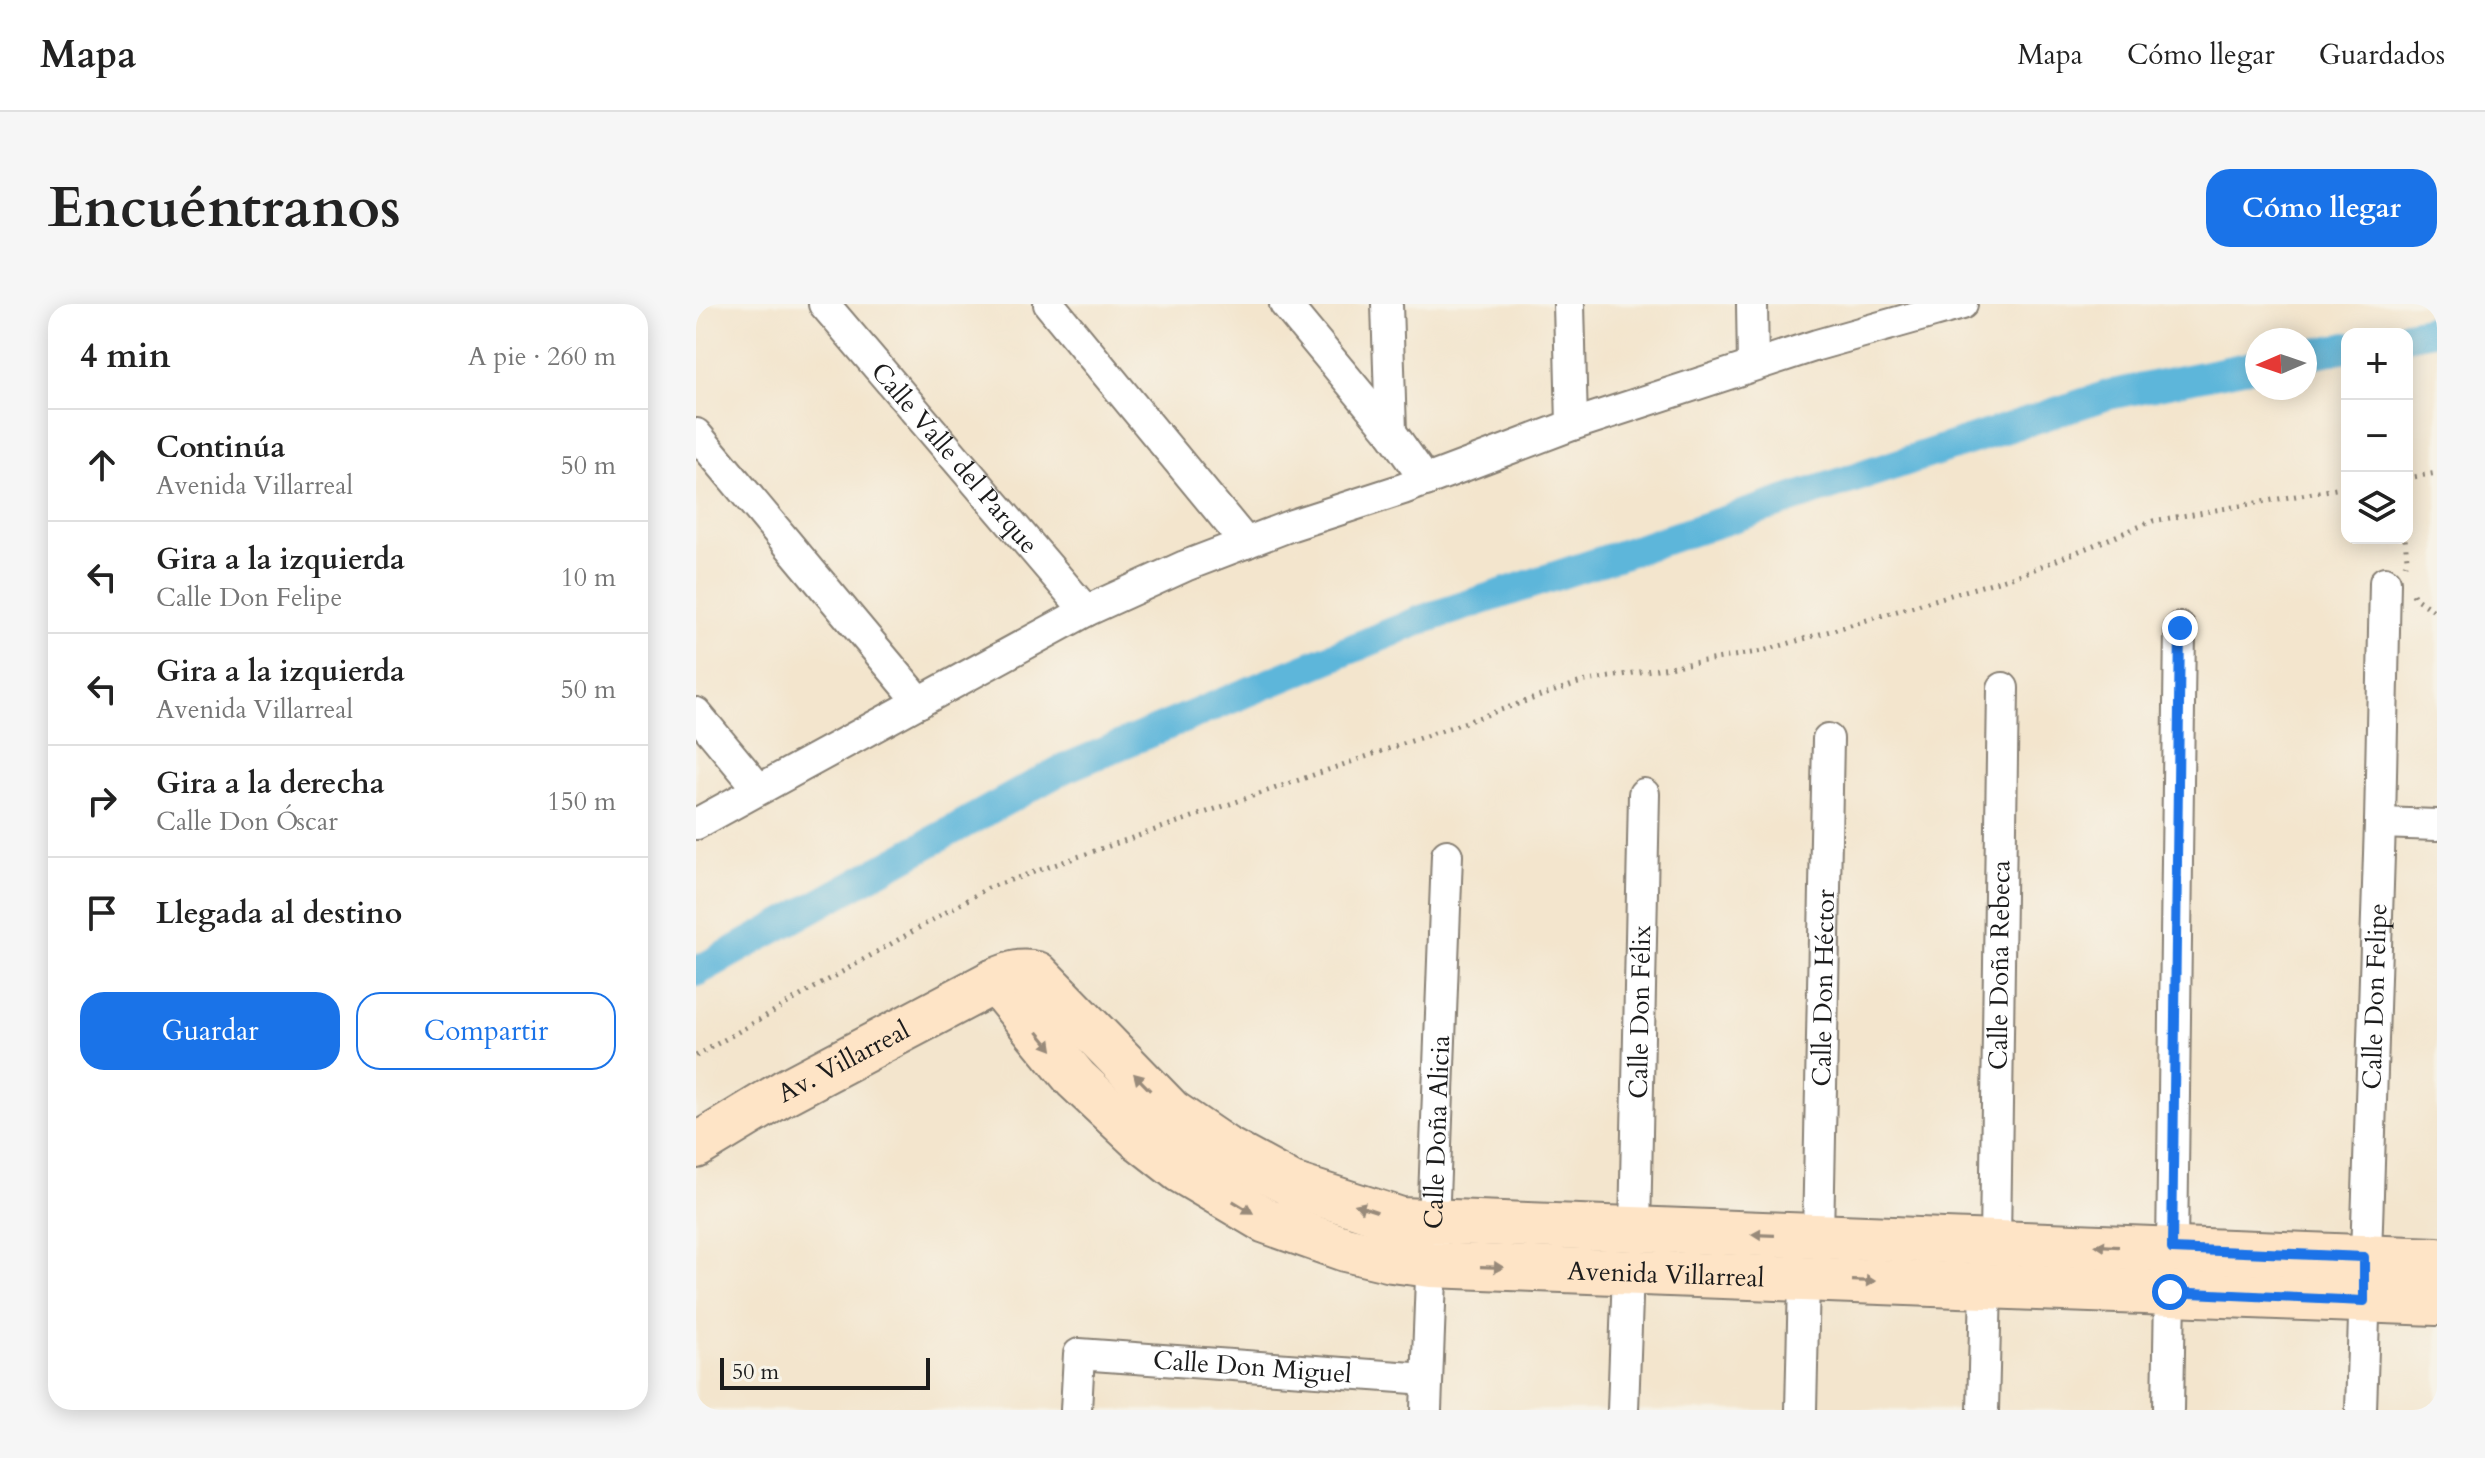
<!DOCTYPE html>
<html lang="es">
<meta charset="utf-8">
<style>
:root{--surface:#fff;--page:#f6f6f6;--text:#222;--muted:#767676;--line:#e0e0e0;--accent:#1a73e8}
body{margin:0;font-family:Cardo,serif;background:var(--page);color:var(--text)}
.controls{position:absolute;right:24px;top:24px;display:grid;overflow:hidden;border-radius:16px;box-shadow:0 4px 20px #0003}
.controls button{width:72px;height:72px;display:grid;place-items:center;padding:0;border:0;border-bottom:2px solid var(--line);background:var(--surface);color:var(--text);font:40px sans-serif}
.compass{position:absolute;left:1549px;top:24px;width:72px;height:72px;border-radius:50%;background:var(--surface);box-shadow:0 4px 20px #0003;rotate:268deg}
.scale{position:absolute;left:24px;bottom:20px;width:210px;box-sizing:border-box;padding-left:8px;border:4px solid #1c1c1c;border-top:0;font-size:22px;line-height:28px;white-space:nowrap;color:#1c1c1c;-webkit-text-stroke:6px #f7f3e8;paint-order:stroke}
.stop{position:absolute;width:24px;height:24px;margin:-18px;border:6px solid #1a73e8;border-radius:50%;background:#fff}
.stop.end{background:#1a73e8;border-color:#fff;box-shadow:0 2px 8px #0008}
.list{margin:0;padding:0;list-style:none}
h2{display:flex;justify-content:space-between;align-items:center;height:104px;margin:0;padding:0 32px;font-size:34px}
h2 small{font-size:26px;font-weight:400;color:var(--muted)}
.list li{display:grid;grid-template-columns:52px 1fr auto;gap:24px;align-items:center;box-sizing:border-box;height:112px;padding:0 32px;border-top:2px solid var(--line)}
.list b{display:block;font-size:30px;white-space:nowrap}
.list p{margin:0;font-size:26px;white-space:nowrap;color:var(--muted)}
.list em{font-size:26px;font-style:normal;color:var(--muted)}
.actions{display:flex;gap:16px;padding:24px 32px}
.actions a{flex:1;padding:18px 0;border:2px solid var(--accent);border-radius:24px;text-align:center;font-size:28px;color:var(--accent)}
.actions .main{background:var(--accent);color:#fff}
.icon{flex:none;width:44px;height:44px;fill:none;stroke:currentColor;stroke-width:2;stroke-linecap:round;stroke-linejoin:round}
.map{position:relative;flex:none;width:1741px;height:1106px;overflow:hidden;border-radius:24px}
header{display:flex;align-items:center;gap:48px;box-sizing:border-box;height:112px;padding:0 40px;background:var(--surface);border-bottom:2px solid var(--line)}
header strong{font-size:38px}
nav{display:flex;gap:44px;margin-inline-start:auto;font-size:28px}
.intro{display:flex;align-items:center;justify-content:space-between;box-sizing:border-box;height:192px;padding:0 48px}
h1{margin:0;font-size:56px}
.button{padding:20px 36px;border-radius:24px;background:var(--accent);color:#fff;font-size:28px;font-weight:700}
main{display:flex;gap:48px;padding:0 48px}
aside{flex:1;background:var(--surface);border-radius:24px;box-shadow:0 4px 20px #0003}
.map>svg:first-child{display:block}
</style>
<header>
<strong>Mapa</strong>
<nav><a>Mapa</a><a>Cómo llegar</a><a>Guardados</a></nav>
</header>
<div class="intro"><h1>Encuéntranos</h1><a class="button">Cómo llegar</a></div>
<main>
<aside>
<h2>4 min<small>A pie · 260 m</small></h2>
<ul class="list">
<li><svg class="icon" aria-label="ahead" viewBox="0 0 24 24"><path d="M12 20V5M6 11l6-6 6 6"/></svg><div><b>Continúa</b><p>Avenida Villarreal</p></div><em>50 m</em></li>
<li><svg class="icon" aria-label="left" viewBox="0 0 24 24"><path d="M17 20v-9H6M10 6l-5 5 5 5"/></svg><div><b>Gira a la izquierda</b><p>Calle Don Felipe</p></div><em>10 m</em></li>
<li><svg class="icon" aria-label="left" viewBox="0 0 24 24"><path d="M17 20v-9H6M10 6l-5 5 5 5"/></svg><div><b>Gira a la izquierda</b><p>Avenida Villarreal</p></div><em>50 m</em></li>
<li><svg class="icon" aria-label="right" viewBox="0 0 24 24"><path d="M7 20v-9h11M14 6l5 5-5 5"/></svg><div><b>Gira a la derecha</b><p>Calle Don Óscar</p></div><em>150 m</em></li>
<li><svg class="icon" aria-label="arrive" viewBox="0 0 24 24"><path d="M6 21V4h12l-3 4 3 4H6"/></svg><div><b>Llegada al destino</b></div></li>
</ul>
<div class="actions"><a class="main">Guardar</a><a>Compartir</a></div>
</aside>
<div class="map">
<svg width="1741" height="1106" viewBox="0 0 1741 1106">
<rect width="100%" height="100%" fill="#f7f3e8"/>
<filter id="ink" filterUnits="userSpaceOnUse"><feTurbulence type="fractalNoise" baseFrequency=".0125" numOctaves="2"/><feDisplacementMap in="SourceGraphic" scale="16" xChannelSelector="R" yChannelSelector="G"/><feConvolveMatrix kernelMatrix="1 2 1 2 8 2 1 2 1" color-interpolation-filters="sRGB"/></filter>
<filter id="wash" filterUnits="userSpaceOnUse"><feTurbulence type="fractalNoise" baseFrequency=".006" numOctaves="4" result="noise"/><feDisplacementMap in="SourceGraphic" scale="32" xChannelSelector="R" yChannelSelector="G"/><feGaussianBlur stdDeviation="1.8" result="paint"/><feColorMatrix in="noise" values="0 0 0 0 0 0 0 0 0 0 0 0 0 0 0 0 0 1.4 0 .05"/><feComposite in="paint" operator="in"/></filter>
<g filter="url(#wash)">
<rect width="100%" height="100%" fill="#f3e5cd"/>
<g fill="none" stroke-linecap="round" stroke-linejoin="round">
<!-- canal -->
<path stroke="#5db6da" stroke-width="30" d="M 1711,31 L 1741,25
M 1609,51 L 1651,43
M 0,668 L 367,465 L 725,316 L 1412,91 L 1561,61"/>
</g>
</g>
<g filter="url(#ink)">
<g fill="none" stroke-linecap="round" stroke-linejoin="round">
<defs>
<g id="street">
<path id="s1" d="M 128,0 L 390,307"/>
<path d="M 353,0 L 550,239"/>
<path d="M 589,0 L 695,128 L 730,177"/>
<path d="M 691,0 L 695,128"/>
<path d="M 873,0 L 876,121"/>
<path d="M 1056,0 L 1057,61"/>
<path d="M 0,130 L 224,398"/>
<path d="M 0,409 L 63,485"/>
<path d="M 1684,519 L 1741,521"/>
<path d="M 0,520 L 390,307 L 489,262 L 596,221 L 707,185 L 876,121 L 1121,41 L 1266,0"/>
<path id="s2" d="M 939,926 L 948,490"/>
<path id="s3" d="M 1122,932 L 1132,435"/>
<path id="s4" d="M 1299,937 L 1307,384"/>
<path d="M 1476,945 L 1484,324"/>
<path id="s5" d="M 380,1106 L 383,1050 L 731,1075"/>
<path id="s6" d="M 730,1106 L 751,551"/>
<path d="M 927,1106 L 932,967"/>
<path d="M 1105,1106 L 1108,975"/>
<path d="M 1287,1106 L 1290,981"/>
<path d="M 1472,1106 L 1474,988"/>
<path id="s7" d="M 1665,1106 L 1684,519 L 1689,278"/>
</g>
<g id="secondary">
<path id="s8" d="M 299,677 L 380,775 L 443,834 L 484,866 L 570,917 L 649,945 L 696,956 L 735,961 L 1741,999"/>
<path id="s9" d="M 0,842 L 89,788 L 299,677 C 315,670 324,666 341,670 L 475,808 L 528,844 L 596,881 L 705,916 L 1741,956"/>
</g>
</defs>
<!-- street casing -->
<use href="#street" stroke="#888074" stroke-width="34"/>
<!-- secondary casing -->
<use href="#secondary" stroke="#888074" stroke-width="48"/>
<!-- path -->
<path stroke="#888074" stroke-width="5" stroke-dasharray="2 6" stroke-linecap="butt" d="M 1711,174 L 1741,169
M 1709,261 L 1711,255 L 1709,234
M 1717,290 L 1719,294 L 1741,309
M 0,752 L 292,584 L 885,378 L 1067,347 L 1329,269 L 1457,217 L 1651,183"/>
<!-- street -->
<use href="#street" stroke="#fff" stroke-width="30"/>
<!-- secondary -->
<use href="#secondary" stroke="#fee4c6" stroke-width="44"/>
</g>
<!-- one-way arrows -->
<defs><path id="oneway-solid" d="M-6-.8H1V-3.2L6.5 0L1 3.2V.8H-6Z" transform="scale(2)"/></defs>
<g fill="#988a7a">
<use href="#oneway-solid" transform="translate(349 737) rotate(51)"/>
<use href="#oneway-solid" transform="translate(446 778) rotate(-134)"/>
<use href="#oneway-solid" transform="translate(547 903) rotate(31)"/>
<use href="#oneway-solid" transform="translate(670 904) rotate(-162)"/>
<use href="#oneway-solid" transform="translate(1067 931) rotate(-178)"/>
<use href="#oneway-solid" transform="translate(1411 942) rotate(-177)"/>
<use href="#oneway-solid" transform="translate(796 963) rotate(2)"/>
<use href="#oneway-solid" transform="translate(1168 977) rotate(2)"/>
</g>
</g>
<g fill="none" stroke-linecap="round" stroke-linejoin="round" filter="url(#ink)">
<!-- route -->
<path stroke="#1a73e8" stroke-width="10" d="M 1474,988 L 1668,997 L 1668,953 L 1476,945 L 1484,324"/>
</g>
<g text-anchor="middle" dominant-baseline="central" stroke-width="8" stroke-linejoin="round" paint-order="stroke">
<!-- street labels -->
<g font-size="26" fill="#1c1c1c" stroke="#f7f3e8">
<text stroke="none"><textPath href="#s1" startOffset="202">Calle Valle del Parque</textPath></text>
<text stroke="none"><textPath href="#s4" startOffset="276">Calle Doña Rebeca</textPath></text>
<text stroke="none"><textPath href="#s3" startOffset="248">Calle Don Héctor</textPath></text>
<text stroke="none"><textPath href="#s7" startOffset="414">Calle Don Felipe</textPath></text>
<text stroke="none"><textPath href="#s2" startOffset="218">Calle Don Félix</textPath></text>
<text stroke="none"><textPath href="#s9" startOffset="170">Av. Villarreal</textPath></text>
<text stroke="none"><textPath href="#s6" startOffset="278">Calle Doña Alicia</textPath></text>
<text stroke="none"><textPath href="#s8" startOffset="772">Avenida Villarreal</textPath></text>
<text stroke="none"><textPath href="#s5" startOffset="230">Calle Don Miguel</textPath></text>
</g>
</g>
</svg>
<div class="controls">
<button>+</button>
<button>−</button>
<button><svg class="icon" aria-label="layers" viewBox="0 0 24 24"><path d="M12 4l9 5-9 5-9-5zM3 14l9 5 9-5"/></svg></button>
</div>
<svg class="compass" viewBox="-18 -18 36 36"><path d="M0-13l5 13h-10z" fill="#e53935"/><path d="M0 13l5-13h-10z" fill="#767676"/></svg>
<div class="scale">50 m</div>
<div class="stop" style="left:1474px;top:988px"></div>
<div class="stop end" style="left:1484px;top:324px"></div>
</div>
</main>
